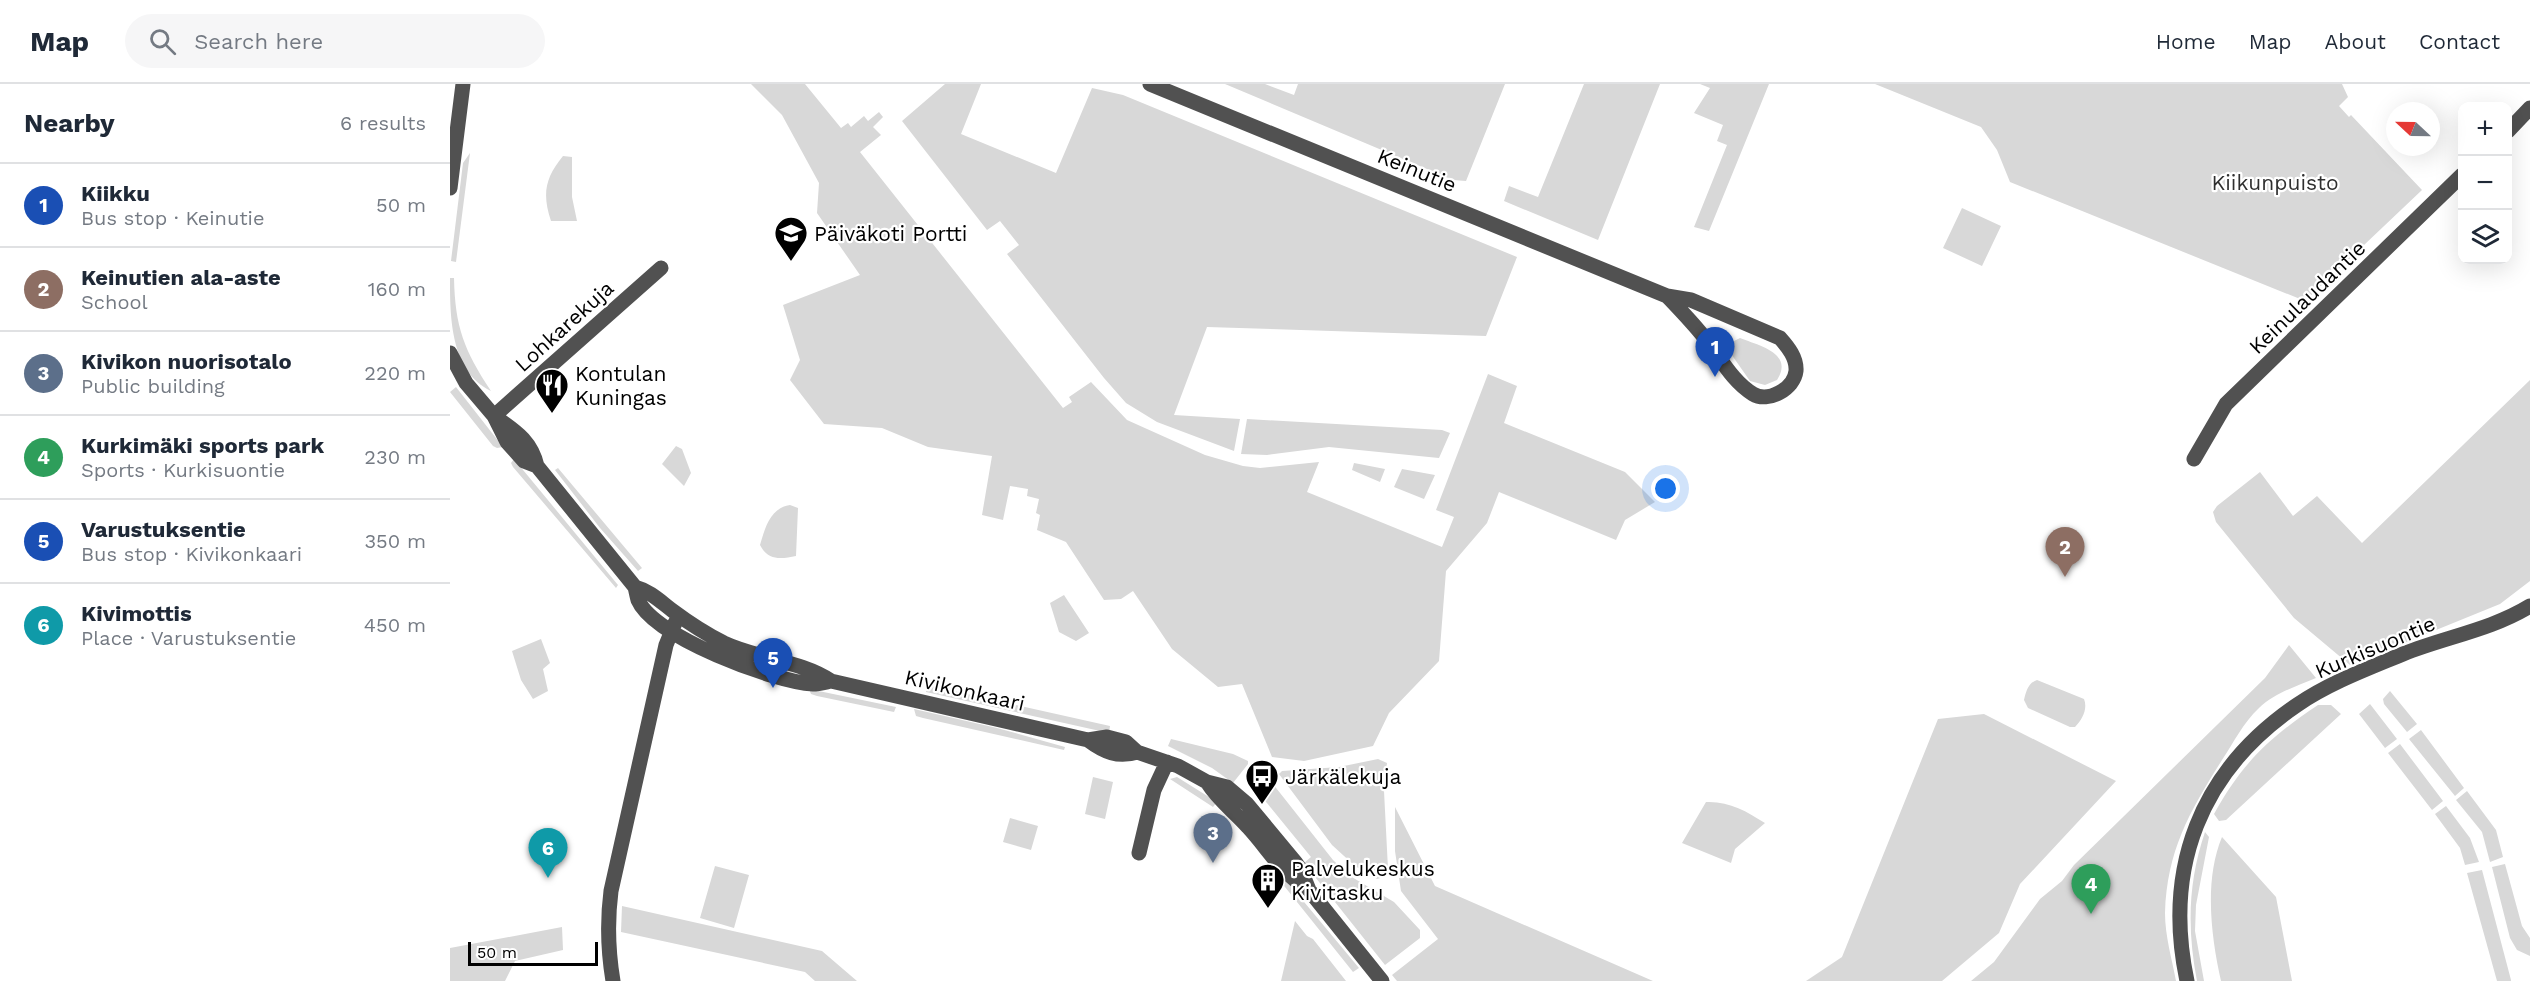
<!DOCTYPE html>
<meta charset="utf-8">
<style>
:root{--surface:#fff;--page:#f6f6f7;--text:#1f2937;--muted:#747a83;--line:#e0e1e3;--accent:#0b8043}
body{margin:0;font-family:"Work Sans",sans-serif;background:var(--page);color:var(--text)}
.controls{position:absolute;right:18px;top:18px;display:grid;overflow:hidden;border-radius:12px;box-shadow:0 6px 24px #0002}
.controls button{width:54px;height:54px;display:grid;place-items:center;padding:0;border:0;border-bottom:2px solid var(--line);background:var(--surface);color:var(--text);font:30px sans-serif}
.compass{position:absolute;left:1936px;top:18px;width:54px;height:54px;border-radius:50%;background:var(--surface);box-shadow:0 6px 24px #0002;rotate:292deg}
.scale{position:absolute;left:18px;bottom:15px;width:130px;box-sizing:border-box;padding-left:6px;border:3px solid #000;border-top:0;font-size:16px;line-height:21px;white-space:nowrap;color:#000;-webkit-text-stroke:4px #fff;paint-order:stroke}
.you{position:absolute;left:1216px;top:405px;width:21px;height:21px;margin:-15px;border:4px solid #fff;border-radius:50%;background:#1a73e8;box-shadow:0 0 0 9px #1a73e833}
.badge{display:grid;place-items:center;width:39px;height:39px;border-radius:50%;background:var(--accent);color:#fff;font-size:20px;font-weight:700}
.pin{position:absolute;translate:-50% -50px;filter:drop-shadow(0 2px 3px #0008)}
.pin::after{content:'';position:absolute;top:32px;width:21px;height:18px;background:inherit;clip-path:polygon(0 0,100% 0,50% 100%)}
.list{margin:0;padding:0;list-style:none}
h2{display:flex;justify-content:space-between;align-items:center;height:78px;margin:0;padding:0 24px;font-size:26px}
h2 small{font-size:20px;font-weight:400;color:var(--muted)}
.list li{display:grid;grid-template-columns:39px 1fr auto;gap:18px;align-items:center;box-sizing:border-box;height:84px;padding:0 24px;border-top:2px solid var(--line)}
.list b{display:block;font-size:22px;white-space:nowrap}
.list p{margin:0;font-size:20px;white-space:nowrap;color:var(--muted)}
.list em{font-size:20px;font-style:normal;color:var(--muted)}
.icon{flex:none;width:33px;height:33px;fill:none;stroke:currentColor;stroke-width:2;stroke-linecap:round;stroke-linejoin:round}
.map{position:relative;flex:none;width:2080px;height:897px;overflow:hidden}
header{display:flex;align-items:center;gap:36px;box-sizing:border-box;height:84px;padding:0 30px;background:var(--surface);border-bottom:2px solid var(--line)}
header strong{font-size:28px}
nav{display:flex;gap:33px;margin-inline-start:auto;font-size:21px}
.search{width:420px;height:54px;background:var(--page);display:flex;align-items:center;gap:15px;box-sizing:border-box;padding:0 21px;border-radius:33px;color:var(--muted);font-size:22px}
main{display:flex}
aside{flex:1;background:var(--surface)}
.map>svg:first-child{display:block}
</style>
<header>
<strong>Map</strong>
<div class="search"><svg class="icon" aria-label="search" viewBox="0 0 24 24"><circle cx="10" cy="10" r="6"/><path d="M15 15l6 6"/></svg>Search here</div>
<nav><a>Home</a><a>Map</a><a>About</a><a>Contact</a></nav>
</header>
<main>
<aside>
<h2>Nearby<small>6 results</small></h2>
<ul class="list">
<li><span class="badge" style="background:#1a4fb4">1</span><div><b>Kiikku</b><p>Bus stop · Keinutie</p></div><em>50 m</em></li>
<li><span class="badge" style="background:#8d6e63">2</span><div><b>Keinutien ala-aste</b><p>School</p></div><em>160 m</em></li>
<li><span class="badge" style="background:#5c6f8a">3</span><div><b>Kivikon nuorisotalo</b><p>Public building</p></div><em>220 m</em></li>
<li><span class="badge" style="background:#2e9e5b">4</span><div><b>Kurkimäki sports park</b><p>Sports · Kurkisuontie</p></div><em>230 m</em></li>
<li><span class="badge" style="background:#1a4fb4">5</span><div><b>Varustuksentie</b><p>Bus stop · Kivikonkaari</p></div><em>350 m</em></li>
<li><span class="badge" style="background:#0f9aa8">6</span><div><b>Kivimottis</b><p>Place · Varustuksentie</p></div><em>450 m</em></li>
</ul>
</aside>
<div class="map">
<svg width="2080" height="897" viewBox="0 0 2080 897">
<rect width="100%" height="100%" fill="#fff"/>
<!-- green -->
<path fill="#d8d8d8" d="M 301,0 L 355,0 L 391,44 L 398,39 L 401,43 L 414,32 L 418,37 L 429,28 L 433,33 L 423,43 L 431,51 L 410,68 L 613,324 L 622,318 L 619,313 L 641,298 L 677,336 L 755,371 L 793,382 L 810,384 L 869,378 L 857,408 L 992,463 L 1004,433 L 986,426 L 1038,290 L 1067,302 L 1054,339 L 1175,388 L 1205,418 L 1175,436 L 1166,456 L 1049,408 L 1037,439 L 996,487 L 989,577 L 939,629 L 923,662 L 854,677 L 822,673 L 792,600 L 768,603 L 722,565 L 683,507 L 671,515 L 654,516 L 616,458 L 587,446 L 590,431 L 586,429 L 589,415 L 577,412 L 578,405 L 560,402 L 553,436 L 532,431 L 542,372 L 478,363 L 432,344 L 374,340 L 340,296 L 350,276 L 333,221 L 410,191 L 367,129 L 369,99 L 332,31 Z
M 495,0 L 531,0 L 511,50 L 606,89 L 642,4 L 673,11 L 1067,173 L 1036,252 L 757,243 L 724,331 L 790,335 L 784,367 L 707,338 L 676,319 L 654,294 L 557,170 L 569,161 L 550,137 L 537,146 L 452,37 Z
M 775,0 L 815,0 L 844,11 L 848,0 L 1055,0 L 1016,97 L 1003,96 Z
M 1134,0 L 1210,0 L 1148,156 L 1054,117 L 1059,102 L 1088,113 Z
M 1250,0 L 1319,0 L 1259,147 L 1244,143 L 1277,61 L 1267,57 L 1273,41 L 1244,29 L 1260,4 Z
M 1425,0 L 1892,0 L 1898,13 L 1889,22 L 1899,33 L 1901,31 L 1972,106 L 1855,217 L 1560,98 L 1547,66 L 1531,43 Z
M 20,69 L 6,178 L 1,177 L 13,79 Z
M 113,72 L 122,73 L 122,113 L 127,137 L 101,137 C 92,110 95,94 113,72 Z
M 1512,124 L 1551,142 L 1532,182 L 1493,164 Z
M 0,194 L 4,194 C 5,243 14,266 41,307 C 0,287 0,232 0,194 Z
M 1290,254 C 1310,262 1344,269 1327,296 L 1315,301 L 1300,297 L 1279,267 L 1280,259 Z
M 2080,296 L 2080,497 L 2050,520 L 1900,581 L 1844,534 L 1766,438 L 1763,428 L 1767,422 L 1810,388 L 1843,432 L 1867,412 L 1912,459 Z
M 6,303 L 53,363 L 47,364 L 43,362 L 0,308 Z
M 797,335 L 992,346 L 1000,349 L 989,374 L 879,363 L 817,371 L 791,370 Z
M 226,362 L 232,365 L 241,389 L 234,402 L 212,380 Z
M 64,375 L 168,501 L 166,504 L 63,383 L 61,379 Z
M 904,379 L 935,385 L 930,398 L 902,386 Z
M 108,384 L 192,484 L 188,487 L 150,444 L 105,386 Z
M 952,385 L 985,391 L 974,415 L 944,403 Z
M 340,421 L 348,424 L 346,472 C 331,475 318,477 310,461 C 315,444 320,424 340,421 Z
M 614,511 L 639,549 L 626,557 L 609,548 L 600,519 Z
M 91,555 L 100,579 L 93,585 L 98,607 L 83,615 L 71,596 L 62,567 Z
M 1839,561 L 1866,594 C 1847,602 1825,609 1809,624 C 1793,639 1784,658 1772,676 C 1740,727 1717,766 1715,829 C 1715,852 1722,875 1726,897 L 1521,897 L 1544,878 L 1590,815 L 1612,797 L 1624,781 L 1815,594 Z
M 1587,596 L 1634,615 C 1638,625 1632,636 1625,643 L 1620,643 L 1578,624 L 1574,616 C 1576,608 1578,599 1587,596 Z
M 477,601 L 660,642 L 659,649 L 476,608 Z
M 359,605 L 446,623 L 444,628 L 367,612 L 361,610 Z
M 1940,607 L 1967,640 L 1957,648 L 1934,620 L 1933,615 Z
M 1920,620 L 1947,655 L 1935,664 L 1909,630 Z
M 1868,621 L 1881,621 L 1891,630 L 1776,736 L 1769,737 L 1764,730 C 1792,679 1820,653 1868,621 Z
M 464,625 L 547,644 L 615,663 L 614,666 L 473,634 L 466,632 Z
M 1534,630 L 1666,697 L 1570,800 L 1549,849 L 1492,897 L 1356,897 L 1392,873 L 1488,635 Z
M 1971,646 L 2014,704 L 2005,712 L 1959,655 Z
M 721,655 L 783,670 L 798,677 L 798,680 L 783,699 L 762,684 L 718,662 Z
M 1950,660 L 1993,717 L 1982,726 L 1938,669 Z
M 928,675 L 937,679 L 934,707 L 938,785 L 934,793 L 927,795 L 905,782 L 882,761 L 829,690 L 832,687 L 889,683 Z
M 811,689 L 819,695 L 883,776 L 900,792 L 944,818 L 970,846 L 970,854 L 935,881 L 854,779 L 861,773 L 817,719 L 800,703 Z
M 643,693 L 663,698 L 655,735 L 635,730 Z
M 727,693 L 767,718 L 763,723 L 720,695 Z
M 2017,707 L 2046,746 L 2053,773 L 2040,778 L 2032,748 L 2006,716 Z
M 1256,718 C 1279,717 1296,727 1315,739 L 1285,765 L 1281,779 L 1232,759 Z
M 1996,722 L 2020,754 L 2029,778 L 2015,781 L 2010,764 L 1985,730 Z
M 945,723 L 985,802 L 1203,897 L 947,897 L 942,891 L 988,855 L 951,807 L 945,767 Z
M 560,734 L 588,742 L 581,766 L 553,758 Z
M 1755,748 L 1759,753 L 1746,821 L 1745,847 L 1754,897 L 1747,897 C 1737,845 1738,798 1755,748 Z
M 1772,753 L 1826,813 L 1842,897 L 1771,897 C 1761,853 1754,796 1772,753 Z
M 2055,780 L 2072,842 L 2080,854 L 2080,872 L 2067,866 L 2060,854 L 2042,783 Z
M 265,782 L 299,791 L 284,844 L 250,834 Z
M 2032,786 L 2061,896 L 2061,897 L 2047,897 L 2017,789 Z
M 835,795 L 909,884 L 903,888 L 831,798 Z
M 172,822 L 372,867 L 407,897 L 365,897 L 355,888 L 171,848 Z
M 845,837 L 857,852 L 863,855 L 896,897 L 831,897 Z
M 112,843 L 113,866 L 65,877 L 55,897 L 0,897 L 0,864 Z"/>
<g fill="none" stroke-linecap="round" stroke-linejoin="round">
<!-- minor -->
<path stroke="#515151" stroke-width="15" d="M 700,0 L 1217,212 L 1241,216 L 1330,254 C 1338,263 1347,274 1346,287 C 1344,305 1318,319 1303,310 C 1283,298 1271,275 1257,257 C 1245,241 1231,227 1217,212
M 2058,47 L 2080,24
M 0,104 L 13,0
M 0,269 L 16,299 L 44,332 L 57,358 L 74,377 L 87,382
M 44,332 C 65,347 81,356 87,382 L 185,503 C 186,507 187,512 188,516 C 204,553 324,598 363,600 C 369,600 376,598 381,597
M 44,332 L 211,184
M 1744,375 L 1776,320 L 2012,91
M 185,503 C 200,507 211,518 223,527 C 239,539 256,550 274,559 C 308,575 352,577 381,597 L 638,656 C 654,668 668,674 687,668
M 638,656 L 657,653 L 676,658 L 687,668 L 728,682 L 757,698 L 777,703 L 797,720 L 846,779 L 851,786 L 859,806 L 932,897
M 757,698 C 769,717 784,727 798,743 C 820,767 830,788 859,806
M 689,769 L 704,706 L 717,678
M 163,897 C 158,867 157,838 161,807 L 216,561 L 225,539
M 1737,897 C 1713,784 1750,687 1847,621 C 1879,599 1917,585 1953,570 C 1995,553 2041,546 2080,522"/>
</g>
<!-- icons -->
<defs>
<symbol id="school-pin" viewBox="-11 -11 22 30"><path d="M0 17L-7.5 6A9.5 9.5 0 1 1 7.5 6Z" fill="#000" stroke="#fff"/><path d="M0-5L7-2L0 1L-7-2ZM-4 1L0 2.5L4 1V4Q0 6-4 4Z" fill="#fff"/></symbol>
<symbol id="restaurant-pin" viewBox="-11 -11 22 30"><path d="M0 17L-7.5 6A9.5 9.5 0 1 1 7.5 6Z" fill="#000" stroke="#fff"/><path d="M-5-6h1v4h1v-4h1v4h1v-4h1v5L-1.5 .5V6h-2V.5L-5-1ZM5-6V6H3V1.5H1.5Q1.5-4 5-6Z" fill="#fff"/></symbol>
<symbol id="bus-pin" viewBox="-11 -11 22 30"><path d="M0 17L-7.5 6A9.5 9.5 0 1 1 7.5 6Z" fill="#000" stroke="#fff"/><path d="M-5-6H5V4H4V6H2V4H-2V6H-4V4H-5ZM-3.5-4V0h7V-4ZM-3.5 1.2v1.5H-2V1.2ZM2 1.2v1.5H3.5V1.2Z" fill="#fff"/></symbol>
<symbol id="building-pin" viewBox="-11 -11 22 30"><path d="M0 17L-7.5 6A9.5 9.5 0 1 1 7.5 6Z" fill="#000" stroke="#fff"/><path d="M-4-6H4V6H1V3H-1V6H-4ZM-2.5-4.3h1.7v1.8h-1.7ZM.8-4.3h1.7v1.8H.8ZM-2.5-1h1.7V.8h-1.7ZM.8-1h1.7V.8H.8Z" fill="#fff"/></symbol>
</defs>
<g fill-rule="evenodd">
<use href="#school-pin" x="322" y="130" width="38" height="52"/>
<use href="#restaurant-pin" x="83" y="282" width="38" height="52"/>
<use href="#bus-pin" x="793" y="673" width="38" height="52"/>
<use href="#building-pin" x="799" y="777" width="38" height="52"/>
</g>
<g text-anchor="middle" dominant-baseline="central" stroke-width="4.5" stroke-linejoin="round" paint-order="stroke">
<!-- street labels -->
<g font-size="21" fill="#000" stroke="#fff">
<text transform="translate(967 86) rotate(22)">Keinutie</text>
<text transform="translate(1857 213) rotate(-44)">Keinulaudantie</text>
<text transform="translate(114 242) rotate(-42)">Lohkarekuja</text>
<text transform="translate(1925 563) rotate(-23)">Kurkisuontie</text>
<text transform="translate(515 606) rotate(13)">Kivikonkaari</text>
</g>
<!-- park labels -->
<g font-size="21" fill="#2f2f2f" stroke="#fff">
<text x="1825" y="98">Kiikunpuisto</text>
</g>
<!-- poi labels -->
<g font-size="21" fill="#000" stroke="#fff" text-anchor="start">
<text x="364" y="149">Päiväkoti Portti</text>
<text x="125" y="289">Kontulan<tspan x="125" dy="24">Kuningas</tspan></text>
<text x="835" y="692">Järkälekuja</text>
<text x="841" y="784">Palvelukeskus<tspan x="841" dy="24">Kivitasku</tspan></text>
</g>
</g>
</svg>
<div class="controls">
<button>+</button>
<button>−</button>
<button><svg class="icon" aria-label="layers" viewBox="0 0 24 24"><path d="M12 4l9 5-9 5-9-5zM3 14l9 5 9-5"/></svg></button>
</div>
<svg class="compass" viewBox="-18 -18 36 36"><path d="M0-13l5 13h-10z" fill="#e53935"/><path d="M0 13l5-13h-10z" fill="#747a83"/></svg>
<div class="scale">50 m</div>
<div class="you"></div>
<div class="pin badge" style="left:1265px;top:293px;background:#1a4fb4">1</div>
<div class="pin badge" style="left:1615px;top:493px;background:#8d6e63">2</div>
<div class="pin badge" style="left:763px;top:779px;background:#5c6f8a">3</div>
<div class="pin badge" style="left:1641px;top:830px;background:#2e9e5b">4</div>
<div class="pin badge" style="left:323px;top:604px;background:#1a4fb4">5</div>
<div class="pin badge" style="left:98px;top:794px;background:#0f9aa8">6</div>
</div>
</main>
